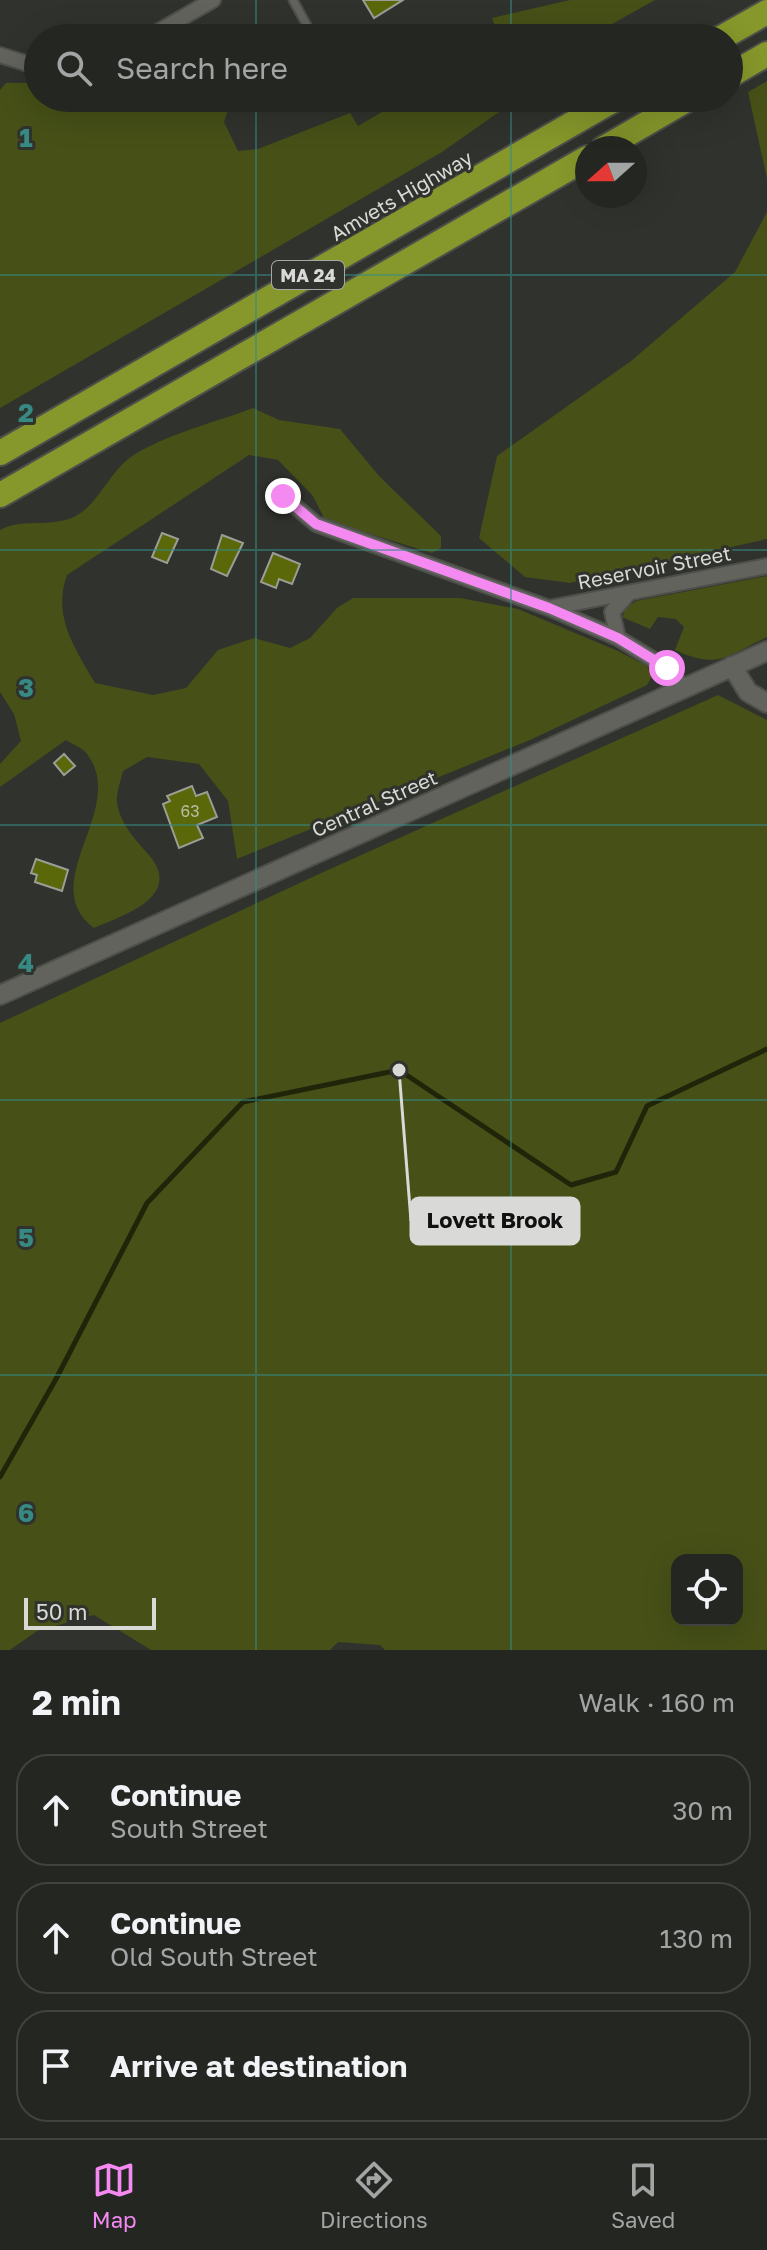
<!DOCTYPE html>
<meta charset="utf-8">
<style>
:root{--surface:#242622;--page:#2c2e2a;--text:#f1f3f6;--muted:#a3a5a5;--line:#414340;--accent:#f489f1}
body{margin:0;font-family:"Golos Text",sans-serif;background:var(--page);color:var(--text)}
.controls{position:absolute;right:24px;bottom:24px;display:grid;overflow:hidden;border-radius:16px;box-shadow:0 8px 32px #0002}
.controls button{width:72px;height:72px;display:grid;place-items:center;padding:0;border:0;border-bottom:2px solid var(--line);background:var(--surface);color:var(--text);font:40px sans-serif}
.compass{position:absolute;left:575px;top:136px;width:72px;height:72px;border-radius:50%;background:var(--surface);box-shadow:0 8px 32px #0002;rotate:249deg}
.scale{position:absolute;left:24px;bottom:20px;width:132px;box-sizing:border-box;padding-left:8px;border:4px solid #d9dad7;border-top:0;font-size:22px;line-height:28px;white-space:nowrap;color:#d9dad7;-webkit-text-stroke:6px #30322d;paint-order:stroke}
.stop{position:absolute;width:24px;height:24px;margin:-18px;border:6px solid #f489f1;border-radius:50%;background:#fff}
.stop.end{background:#f489f1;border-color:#fff;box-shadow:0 2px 8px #0008}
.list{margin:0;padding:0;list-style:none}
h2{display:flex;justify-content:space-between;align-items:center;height:104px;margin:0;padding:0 32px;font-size:34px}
h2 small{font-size:26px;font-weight:400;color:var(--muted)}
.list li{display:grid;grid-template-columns:52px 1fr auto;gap:24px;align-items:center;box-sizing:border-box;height:112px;margin:0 16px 16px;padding:0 16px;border:2px solid var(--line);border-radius:32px}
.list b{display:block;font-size:30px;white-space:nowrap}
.list p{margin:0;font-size:26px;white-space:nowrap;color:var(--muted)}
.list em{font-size:26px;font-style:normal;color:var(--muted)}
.icon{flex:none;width:44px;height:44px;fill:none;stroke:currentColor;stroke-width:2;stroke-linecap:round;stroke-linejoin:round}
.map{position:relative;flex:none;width:767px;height:1650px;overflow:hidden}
.search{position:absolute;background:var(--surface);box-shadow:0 8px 32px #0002;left:24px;right:24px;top:24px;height:88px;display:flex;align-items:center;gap:20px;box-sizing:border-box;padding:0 28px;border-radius:44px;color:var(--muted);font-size:30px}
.sheet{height:488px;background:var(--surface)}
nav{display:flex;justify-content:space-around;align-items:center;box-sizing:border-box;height:112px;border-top:2px solid var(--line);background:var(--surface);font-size:22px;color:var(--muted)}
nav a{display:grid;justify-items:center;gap:4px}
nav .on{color:var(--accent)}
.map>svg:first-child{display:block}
</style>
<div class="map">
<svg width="767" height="1650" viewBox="0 0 767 1650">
<rect width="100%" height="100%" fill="#30322d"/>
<!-- green -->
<path fill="#465017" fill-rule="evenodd" d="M 570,0 L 655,0 L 587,38 L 499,38 L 492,18 Z
M 767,81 L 767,179 L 748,92 Z
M 6,83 L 38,83 L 38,98 L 232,98 L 224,122 L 238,151 L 258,149 L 350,113 L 358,126 L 406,98 L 519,98 L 442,152 L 0,408 L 0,90 Z
M 767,212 L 767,539 L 570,583 L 525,577 L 479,538 L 497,456 L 631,361 L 735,272 Z
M 253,408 L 279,420 L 340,429 L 380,477 L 441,536 L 441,548 L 432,553 L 325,520 L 313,496 L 278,460 L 249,455 L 67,575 C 52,616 75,648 95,683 L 153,695 L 186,688 L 218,650 L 254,638 L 290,648 L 310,638 L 337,608 L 353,598 L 460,598 L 518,609 L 618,651 L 647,666 L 652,676 L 647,685 L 530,740 L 237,859 L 228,801 L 199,764 L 147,757 L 123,771 C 121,780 116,793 117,802 C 120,824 135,839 149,855 C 184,897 123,915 94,928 C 34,883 129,808 87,754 C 83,748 72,744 66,740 L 0,787 L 0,764 L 21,741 L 14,714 L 0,692 L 0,530 C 25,516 56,531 82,512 C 103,496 112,467 137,453 C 171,433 216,422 253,408 Z
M 767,576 L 767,637 C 727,656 718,670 675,650 L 684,627 L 676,619 L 658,617 L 650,629 L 622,617 L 626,608 L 636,601 Z
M 718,695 L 767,720 L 767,1650 L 385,1650 L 380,1645 L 338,1642 L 330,1650 L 151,1650 L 94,1615 L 37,1631 L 10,1650 L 0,1650 L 0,1023 L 319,874 ZM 677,1560 L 737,1560 L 737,1620 L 677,1620 Z"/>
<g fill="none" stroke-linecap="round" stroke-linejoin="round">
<!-- stream -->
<path stroke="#20250a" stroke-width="5" d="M 0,1477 L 56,1379 L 147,1203 L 243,1102 L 399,1070 L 571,1185 L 616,1172 L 647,1106 L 767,1049"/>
</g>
<!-- building -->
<path fill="#5b6809" stroke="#9b9d97" stroke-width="2" d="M 363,0 L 403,0 L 374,18 Z
M 162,533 L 178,539 L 167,563 L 152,557 Z
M 222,535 L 243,543 L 227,576 L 211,569 Z
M 273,553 L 300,564 L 292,584 L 279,579 L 276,588 L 261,582 Z
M 64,754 L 75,766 L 64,775 L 54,763 Z
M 192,786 L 196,796 L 207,792 L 217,817 L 197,825 L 203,838 L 179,848 L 163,804 L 170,801 L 167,796 Z
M 36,859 L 68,870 L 62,891 L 35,882 L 37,875 L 31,873 Z"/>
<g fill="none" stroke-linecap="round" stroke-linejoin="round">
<defs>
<path id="service" d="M 293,0 L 314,38"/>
<path id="minor" d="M 147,38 L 213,0
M 0,55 L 38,67
M 283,496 L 316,524 L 549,608 L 618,638 L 667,668 L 684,688
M 549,608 L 767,566
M 618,638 L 612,612 L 628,594"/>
<path id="tertiary" d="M 732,666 L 748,692 L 767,703
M 0,995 L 767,651"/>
<path id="motorway" d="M 721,38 L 767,12
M 729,76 L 767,54
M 604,148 L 690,98
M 0,453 L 617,98
M 0,495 L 587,158"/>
</defs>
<!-- service casing -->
<use href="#service" stroke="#4e4f4b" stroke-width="11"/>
<!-- minor casing -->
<use href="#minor" stroke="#4e4f4b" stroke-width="18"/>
<!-- tertiary casing -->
<use href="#tertiary" stroke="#4e4f4b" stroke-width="22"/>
<!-- motorway casing -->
<use href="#motorway" stroke="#4e4f4b" stroke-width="28"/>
<!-- service -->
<use href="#service" stroke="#62635d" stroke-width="7"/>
<!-- minor -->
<use href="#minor" stroke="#62635d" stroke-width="14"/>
<!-- tertiary -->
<use href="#tertiary" stroke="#62635d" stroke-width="18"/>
<!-- motorway -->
<use href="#motorway" stroke="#86972b" stroke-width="24"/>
</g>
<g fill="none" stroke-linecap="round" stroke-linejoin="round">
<!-- route -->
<path stroke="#f489f1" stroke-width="10" d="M 283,496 L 316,524 L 549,608 L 618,638 L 667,668"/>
</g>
<!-- grid -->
<path fill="none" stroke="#378a83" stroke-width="2" stroke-opacity="0.55" d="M 256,0 L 256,38M 511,0 L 511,38M 256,98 L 256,1650M 511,98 L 511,1650M 0,275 L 767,275M 0,550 L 767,550M 0,825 L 767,825M 0,1100 L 767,1100M 0,1375 L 767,1375"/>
<g text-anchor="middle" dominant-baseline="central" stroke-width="6" stroke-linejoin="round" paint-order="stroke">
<!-- number labels -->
<g font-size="16" fill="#babea4">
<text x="190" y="811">63</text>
</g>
<!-- shield labels -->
<rect fill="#30322d" stroke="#a6a8a4" stroke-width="2" x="272" y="261" width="72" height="28" rx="6"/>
<g font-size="18" font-weight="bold" fill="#d9dad7">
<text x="308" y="275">MA 24</text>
</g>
<!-- street labels -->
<g font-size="20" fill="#d9dad7" stroke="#30322d">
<text transform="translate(401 195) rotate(-30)">Amvets Highway</text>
<text transform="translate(654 567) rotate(-11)">Reservoir Street</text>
<text transform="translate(374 803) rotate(-24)">Central Street</text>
</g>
</g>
<g font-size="26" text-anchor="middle" font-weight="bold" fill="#378a83" stroke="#30322d" stroke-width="6" stroke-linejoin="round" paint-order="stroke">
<text x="26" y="147">1</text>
<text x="26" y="422">2</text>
<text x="26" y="697">3</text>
<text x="26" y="972">4</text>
<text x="26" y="1247">5</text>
<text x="26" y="1522">6</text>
</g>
<!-- callouts -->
<path fill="none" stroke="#d9dad7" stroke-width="3" d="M399 1070L411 1221"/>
<circle fill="#d9dad7" stroke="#30322d" stroke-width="3" cx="399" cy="1070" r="8"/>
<rect fill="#d9dad7" stroke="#d9dad7" stroke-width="3" x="411" y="1198" width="168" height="46" rx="8"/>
<g font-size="22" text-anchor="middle" font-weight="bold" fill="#111">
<text x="495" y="1228">Lovett Brook</text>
</g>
</svg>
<div class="controls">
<button><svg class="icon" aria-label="locate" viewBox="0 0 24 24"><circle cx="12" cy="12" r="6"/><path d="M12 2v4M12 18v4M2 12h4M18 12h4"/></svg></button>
</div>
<svg class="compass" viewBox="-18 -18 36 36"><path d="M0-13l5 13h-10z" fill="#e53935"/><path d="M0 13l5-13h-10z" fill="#a3a5a5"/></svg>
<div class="scale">50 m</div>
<div class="stop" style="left:667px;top:668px"></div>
<div class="stop end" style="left:283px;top:496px"></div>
<div class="search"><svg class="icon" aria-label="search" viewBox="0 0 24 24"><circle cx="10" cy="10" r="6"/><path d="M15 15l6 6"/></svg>Search here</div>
</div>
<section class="sheet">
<h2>2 min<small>Walk · 160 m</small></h2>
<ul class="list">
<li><svg class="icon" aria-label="ahead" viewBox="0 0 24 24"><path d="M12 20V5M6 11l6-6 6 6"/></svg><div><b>Continue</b><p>South Street</p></div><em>30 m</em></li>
<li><svg class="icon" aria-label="ahead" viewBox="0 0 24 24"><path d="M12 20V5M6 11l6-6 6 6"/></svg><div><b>Continue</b><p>Old South Street</p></div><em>130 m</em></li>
<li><svg class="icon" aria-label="arrive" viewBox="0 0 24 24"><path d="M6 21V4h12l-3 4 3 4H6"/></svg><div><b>Arrive at destination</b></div></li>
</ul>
</section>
<nav>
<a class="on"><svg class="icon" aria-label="map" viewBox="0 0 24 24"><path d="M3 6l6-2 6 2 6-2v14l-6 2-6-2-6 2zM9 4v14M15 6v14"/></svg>Map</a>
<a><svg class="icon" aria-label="directions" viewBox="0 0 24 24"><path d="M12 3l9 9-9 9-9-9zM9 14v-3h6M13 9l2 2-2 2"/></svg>Directions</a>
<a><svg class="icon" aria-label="saved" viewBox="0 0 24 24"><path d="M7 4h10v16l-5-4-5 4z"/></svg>Saved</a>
</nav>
